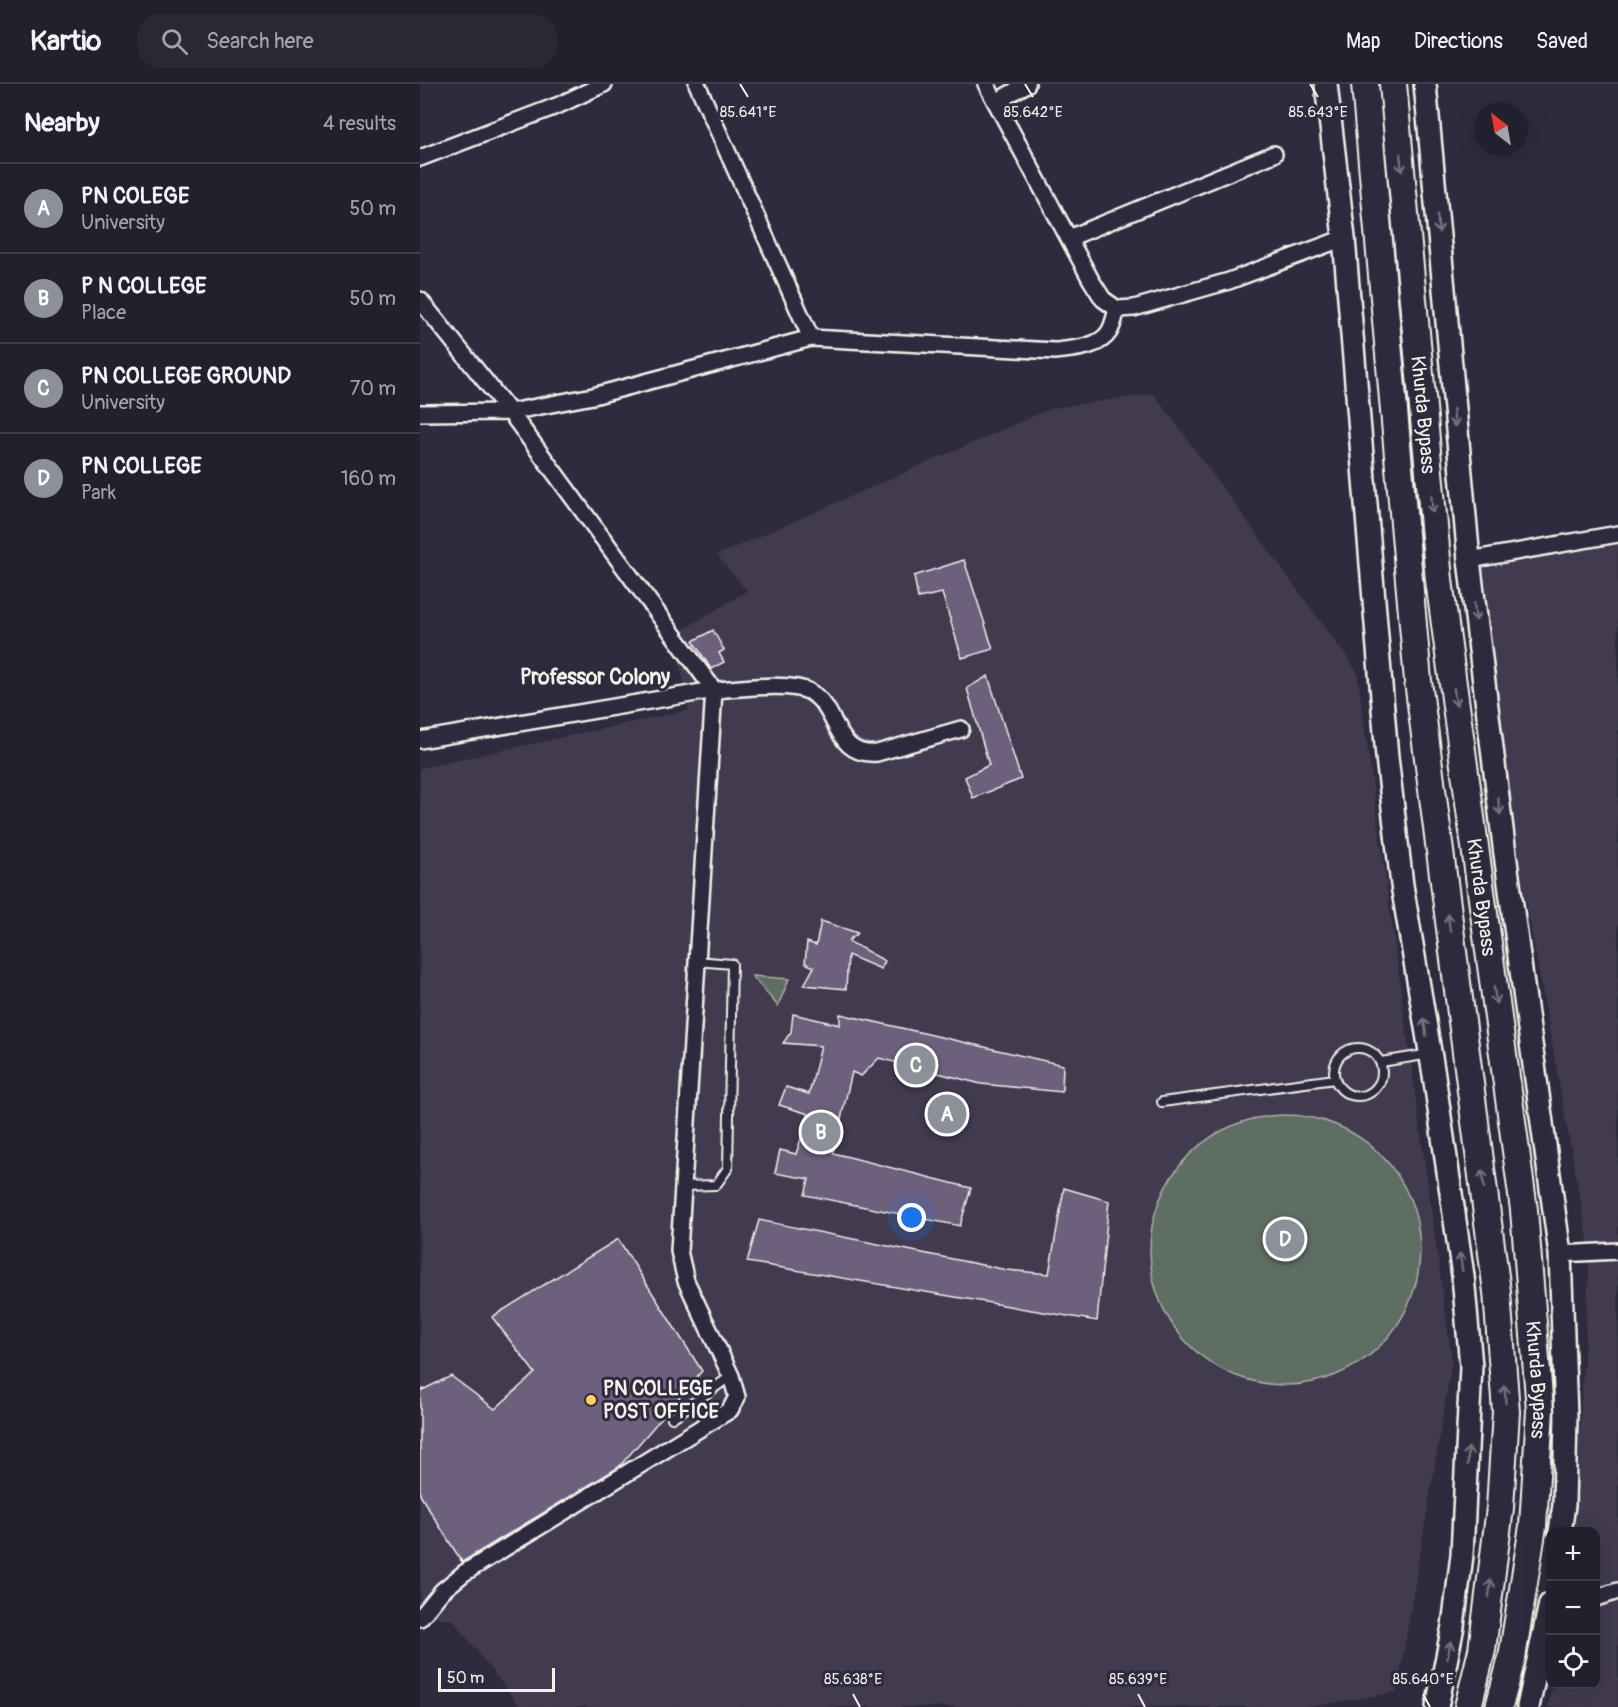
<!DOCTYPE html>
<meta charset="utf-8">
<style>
:root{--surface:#23202e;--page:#2b2836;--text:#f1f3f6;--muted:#a3a3aa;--line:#403e4a;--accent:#8c9099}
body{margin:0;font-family:Pangolin,sans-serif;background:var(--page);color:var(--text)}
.controls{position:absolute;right:18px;bottom:18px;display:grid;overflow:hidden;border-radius:12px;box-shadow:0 6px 24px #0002}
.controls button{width:54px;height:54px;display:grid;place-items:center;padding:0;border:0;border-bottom:2px solid var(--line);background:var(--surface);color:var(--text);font:30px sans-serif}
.compass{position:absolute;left:1054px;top:18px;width:54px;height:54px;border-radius:50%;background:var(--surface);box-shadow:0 6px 24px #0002;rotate:329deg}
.scale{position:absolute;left:18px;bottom:15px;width:117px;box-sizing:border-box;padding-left:6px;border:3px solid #f4f1e8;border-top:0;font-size:16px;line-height:21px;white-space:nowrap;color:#f4f1e8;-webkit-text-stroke:4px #2f2a3d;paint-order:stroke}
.you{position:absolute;left:492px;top:1134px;width:21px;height:21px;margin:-15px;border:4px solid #fff;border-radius:50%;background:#1a73e8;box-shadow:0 0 0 9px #1a73e833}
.badge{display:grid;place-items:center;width:39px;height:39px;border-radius:50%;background:var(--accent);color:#fff;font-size:20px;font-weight:700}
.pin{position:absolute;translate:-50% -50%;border:3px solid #fff;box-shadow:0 2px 6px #0006}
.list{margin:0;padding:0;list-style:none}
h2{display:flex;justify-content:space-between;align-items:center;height:78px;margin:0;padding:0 24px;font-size:26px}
h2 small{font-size:20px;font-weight:400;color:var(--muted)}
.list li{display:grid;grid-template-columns:39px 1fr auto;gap:18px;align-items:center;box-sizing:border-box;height:90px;padding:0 24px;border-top:2px solid var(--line)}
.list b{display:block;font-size:22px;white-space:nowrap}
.list p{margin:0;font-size:20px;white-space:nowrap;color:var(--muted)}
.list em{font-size:20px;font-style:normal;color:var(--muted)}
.icon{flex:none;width:33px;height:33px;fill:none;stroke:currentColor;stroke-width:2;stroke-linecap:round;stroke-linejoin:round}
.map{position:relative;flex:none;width:1198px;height:1623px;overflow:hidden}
header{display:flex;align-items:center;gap:36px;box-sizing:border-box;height:84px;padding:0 30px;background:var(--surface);border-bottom:2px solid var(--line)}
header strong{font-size:28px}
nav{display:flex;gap:33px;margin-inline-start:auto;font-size:21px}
.search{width:420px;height:54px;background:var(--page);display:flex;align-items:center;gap:15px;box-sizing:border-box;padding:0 21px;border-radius:24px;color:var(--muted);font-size:22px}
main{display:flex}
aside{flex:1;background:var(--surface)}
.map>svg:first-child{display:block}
</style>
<header>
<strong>Kartio</strong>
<div class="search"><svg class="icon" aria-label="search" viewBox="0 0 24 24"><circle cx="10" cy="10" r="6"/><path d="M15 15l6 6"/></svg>Search here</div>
<nav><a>Map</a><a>Directions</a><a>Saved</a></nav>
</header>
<main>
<aside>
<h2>Nearby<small>4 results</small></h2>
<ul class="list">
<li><span class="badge">A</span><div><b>PN COLEGE</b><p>University</p></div><em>50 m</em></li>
<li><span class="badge">B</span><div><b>P N COLLEGE</b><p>Place</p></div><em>50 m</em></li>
<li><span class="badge">C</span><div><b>PN COLLEGE GROUND</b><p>University</p></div><em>70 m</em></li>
<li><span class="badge">D</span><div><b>PN COLLEGE</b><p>Park</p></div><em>160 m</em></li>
</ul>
</aside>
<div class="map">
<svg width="1198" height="1623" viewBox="0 0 1198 1623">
<rect width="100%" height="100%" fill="#2f2a3d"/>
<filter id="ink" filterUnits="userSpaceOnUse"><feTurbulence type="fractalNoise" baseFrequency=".0167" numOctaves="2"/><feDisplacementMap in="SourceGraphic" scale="12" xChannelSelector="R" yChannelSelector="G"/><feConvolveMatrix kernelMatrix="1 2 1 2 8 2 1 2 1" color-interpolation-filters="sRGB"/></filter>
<g filter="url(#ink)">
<!-- built -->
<path fill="#423a50" d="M 734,310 L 937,587 L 1032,1277 L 977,1608 L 887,1623 L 100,1623 L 33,1536 L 0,1530 L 0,684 L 269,626 L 254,551 L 327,507 L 297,471 L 632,324 Z
M 1198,439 L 1198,1623 L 1128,1623 L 1132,1601 L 1176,1600 L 1176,1448 L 1154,1447 L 1170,1169 L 1046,487 Z"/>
<!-- green -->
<path fill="#5f6e64" stroke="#aab0a6" stroke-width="1.5" d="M 332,892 L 369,895 L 358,922 Z
M730 1166a135 135 0 1 1 270 0a135 135 0 1 1-270 0Z"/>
<!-- building -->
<path fill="#6d617d" stroke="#f4f1e8" stroke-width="1.5" d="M 544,476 L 573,565 L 542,574 L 522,509 L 498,514 L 494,492 Z
M 293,546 L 304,566 L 299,569 L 304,578 L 291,585 L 273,557 Z
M 568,592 L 601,695 L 553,714 L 545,693 L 569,681 L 547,604 Z
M 401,837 L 438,849 L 428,857 L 465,877 L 461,885 L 428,871 L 426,905 L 384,901 L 394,883 L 385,879 L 387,858 L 396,861 Z
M 373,930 L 420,941 L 420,930 L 643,981 L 642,1008 L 561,1000 L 459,974 L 441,992 L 432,988 L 413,1069 L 551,1104 L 540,1142 L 385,1111 L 389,1095 L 355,1089 L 360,1066 L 376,1070 L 389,1030 L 359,1021 L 366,1003 L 389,1010 L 401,962 L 363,959 L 371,948 Z
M 644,1104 L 689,1117 L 677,1237 L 327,1178 L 339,1136 L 587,1186 L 629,1190 Z
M 198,1155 L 282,1287 L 199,1383 L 42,1478 L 0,1411 L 0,1307 L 31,1292 L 75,1325 L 115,1289 L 72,1233 Z"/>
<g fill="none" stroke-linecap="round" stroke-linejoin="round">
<defs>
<path id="service" d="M914 988a24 24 0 1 1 48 0a24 24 0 1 1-48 0Z
M 961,978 L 1010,970
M 742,1018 L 915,995
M 263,1102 L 296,1101 L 308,1084 L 312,880 L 276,877
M 252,1334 L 311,1292"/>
<path id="minor" d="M 277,0 L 391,254
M 566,0 L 671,196 L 683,215 L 697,225 L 714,224 L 809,197 L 924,154
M 576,18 L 607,0
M 0,74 L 139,21 L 184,0
M 649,154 L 854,70
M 0,216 L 90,328 L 294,606 C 317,605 370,597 390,608 C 420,625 413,673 457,669 L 541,645
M 0,329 L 90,328 L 173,312 L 391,254 L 635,267 C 652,265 679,264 689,248 C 693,242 695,232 697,225
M 1049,476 L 1198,450
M 0,656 L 294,606 L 259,1167 L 266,1197 L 311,1292 L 317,1313 L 310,1326 L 44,1489 L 22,1507 L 0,1534
M 1140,1170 L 1198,1167
M 1176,1514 L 1198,1507"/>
<path id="secondary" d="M 906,0 L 924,154 L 967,673 L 982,801 L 1014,991 L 1043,1192 L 1051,1282 L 1042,1471 L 1033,1542 L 1017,1623
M 1005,0 L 1049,476 L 1085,770 L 1140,1170 L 1146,1332 L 1144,1421 L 1140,1448
M 1108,1623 L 1130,1520"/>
<g id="trunk">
<path d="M 945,0 L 998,597 L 1077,1208 L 1086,1328 L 1080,1424 L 1062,1566 L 1048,1623"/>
<path id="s1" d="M 973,0 L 1019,496 L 1104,1126 L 1120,1326 L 1113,1442 L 1092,1574 L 1079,1623"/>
</g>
</defs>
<!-- service casing -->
<use href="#service" stroke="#f4f1e8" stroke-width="12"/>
<!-- minor casing -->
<use href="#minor" stroke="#f4f1e8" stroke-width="20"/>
<!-- secondary casing -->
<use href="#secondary" stroke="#f4f1e8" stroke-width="26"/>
<!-- trunk casing -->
<use href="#trunk" stroke="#f4f1e8" stroke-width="30"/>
<!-- service -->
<use href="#service" stroke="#2f2a3d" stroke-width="8"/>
<!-- minor -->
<use href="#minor" stroke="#2f2a3d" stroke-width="15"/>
<!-- secondary -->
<use href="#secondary" stroke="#2f2a3d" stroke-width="21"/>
<!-- trunk -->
<use href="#trunk" stroke="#2f2a3d" stroke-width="26"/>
</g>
<!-- one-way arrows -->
<defs><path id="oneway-shaft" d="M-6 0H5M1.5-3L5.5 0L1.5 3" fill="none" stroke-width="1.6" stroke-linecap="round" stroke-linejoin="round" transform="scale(1.5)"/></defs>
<g stroke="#747079">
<use href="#oneway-shaft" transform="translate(981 79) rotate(85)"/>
<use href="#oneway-shaft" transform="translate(1018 140) rotate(85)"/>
<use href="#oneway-shaft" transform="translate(1034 334) rotate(85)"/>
<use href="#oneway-shaft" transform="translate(1012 420) rotate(85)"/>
<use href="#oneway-shaft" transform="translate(1055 528) rotate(83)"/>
<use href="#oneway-shaft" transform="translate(1035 613) rotate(82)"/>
<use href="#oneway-shaft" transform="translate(1079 722) rotate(83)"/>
<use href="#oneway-shaft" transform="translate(1029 839) rotate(-97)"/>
<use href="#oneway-shaft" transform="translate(1075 911) rotate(82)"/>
<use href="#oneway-shaft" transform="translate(1005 943) rotate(-99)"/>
<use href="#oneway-shaft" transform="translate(1063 1095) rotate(-97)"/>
<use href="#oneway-shaft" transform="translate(1041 1178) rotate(-98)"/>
<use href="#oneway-shaft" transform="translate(1085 1310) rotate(-94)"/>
<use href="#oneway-shaft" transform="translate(1048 1372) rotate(-88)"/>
<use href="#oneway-shaft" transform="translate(1070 1504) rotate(-83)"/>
<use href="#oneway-shaft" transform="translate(1029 1566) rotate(-80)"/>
</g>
</g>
<!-- ticks -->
<path fill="none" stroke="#f4f1e8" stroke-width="2" d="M 320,0 L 328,13M 605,0 L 613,13M 890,0 L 898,13M 433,1610 L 440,1623M 718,1610 L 725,1623M 1003,1610 L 1010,1623"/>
<!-- markers -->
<circle fill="#ffd166" stroke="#2f2a3d" stroke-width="2" cx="171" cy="1316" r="6"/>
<g text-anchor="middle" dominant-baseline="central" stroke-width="6" stroke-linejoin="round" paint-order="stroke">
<!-- street labels -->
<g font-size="20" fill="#f4f1e8" stroke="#2f2a3d">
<text stroke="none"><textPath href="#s1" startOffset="332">Khurda Bypass</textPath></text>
<text stroke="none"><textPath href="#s1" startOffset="818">Khurda Bypass</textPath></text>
<text stroke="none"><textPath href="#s1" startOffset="1304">Khurda Bypass</textPath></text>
</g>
<!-- poi labels -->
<g font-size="20" font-weight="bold" fill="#f4f1e8" stroke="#2f2a3d" text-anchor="start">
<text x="183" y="1304">PN COLLEGE<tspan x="183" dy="23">POST OFFICE</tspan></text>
</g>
<!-- neighbourhood labels -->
<g font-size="21" font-weight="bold" fill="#f4f1e8" stroke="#2f2a3d">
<text x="175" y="593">Professor Colony</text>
</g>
</g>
<g font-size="15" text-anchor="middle" fill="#f4f1e8" stroke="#2f2a3d" stroke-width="6" stroke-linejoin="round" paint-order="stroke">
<text x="328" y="33">85.641°E</text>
<text x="613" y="33">85.642°E</text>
<text x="898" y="33">85.643°E</text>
<text x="433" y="1600">85.638°E</text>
<text x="718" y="1600">85.639°E</text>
<text x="1003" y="1600">85.640°E</text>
</g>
</svg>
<div class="controls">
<button>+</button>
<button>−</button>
<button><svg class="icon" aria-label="locate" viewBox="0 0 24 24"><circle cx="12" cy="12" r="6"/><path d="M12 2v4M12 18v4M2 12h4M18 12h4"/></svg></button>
</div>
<svg class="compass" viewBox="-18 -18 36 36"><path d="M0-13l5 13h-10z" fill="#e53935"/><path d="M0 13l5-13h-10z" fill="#a3a3aa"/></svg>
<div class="scale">50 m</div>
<div class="you"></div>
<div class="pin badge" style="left:527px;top:1030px">A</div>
<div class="pin badge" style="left:401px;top:1048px">B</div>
<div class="pin badge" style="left:496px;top:981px">C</div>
<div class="pin badge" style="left:865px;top:1155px">D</div>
</div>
</main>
